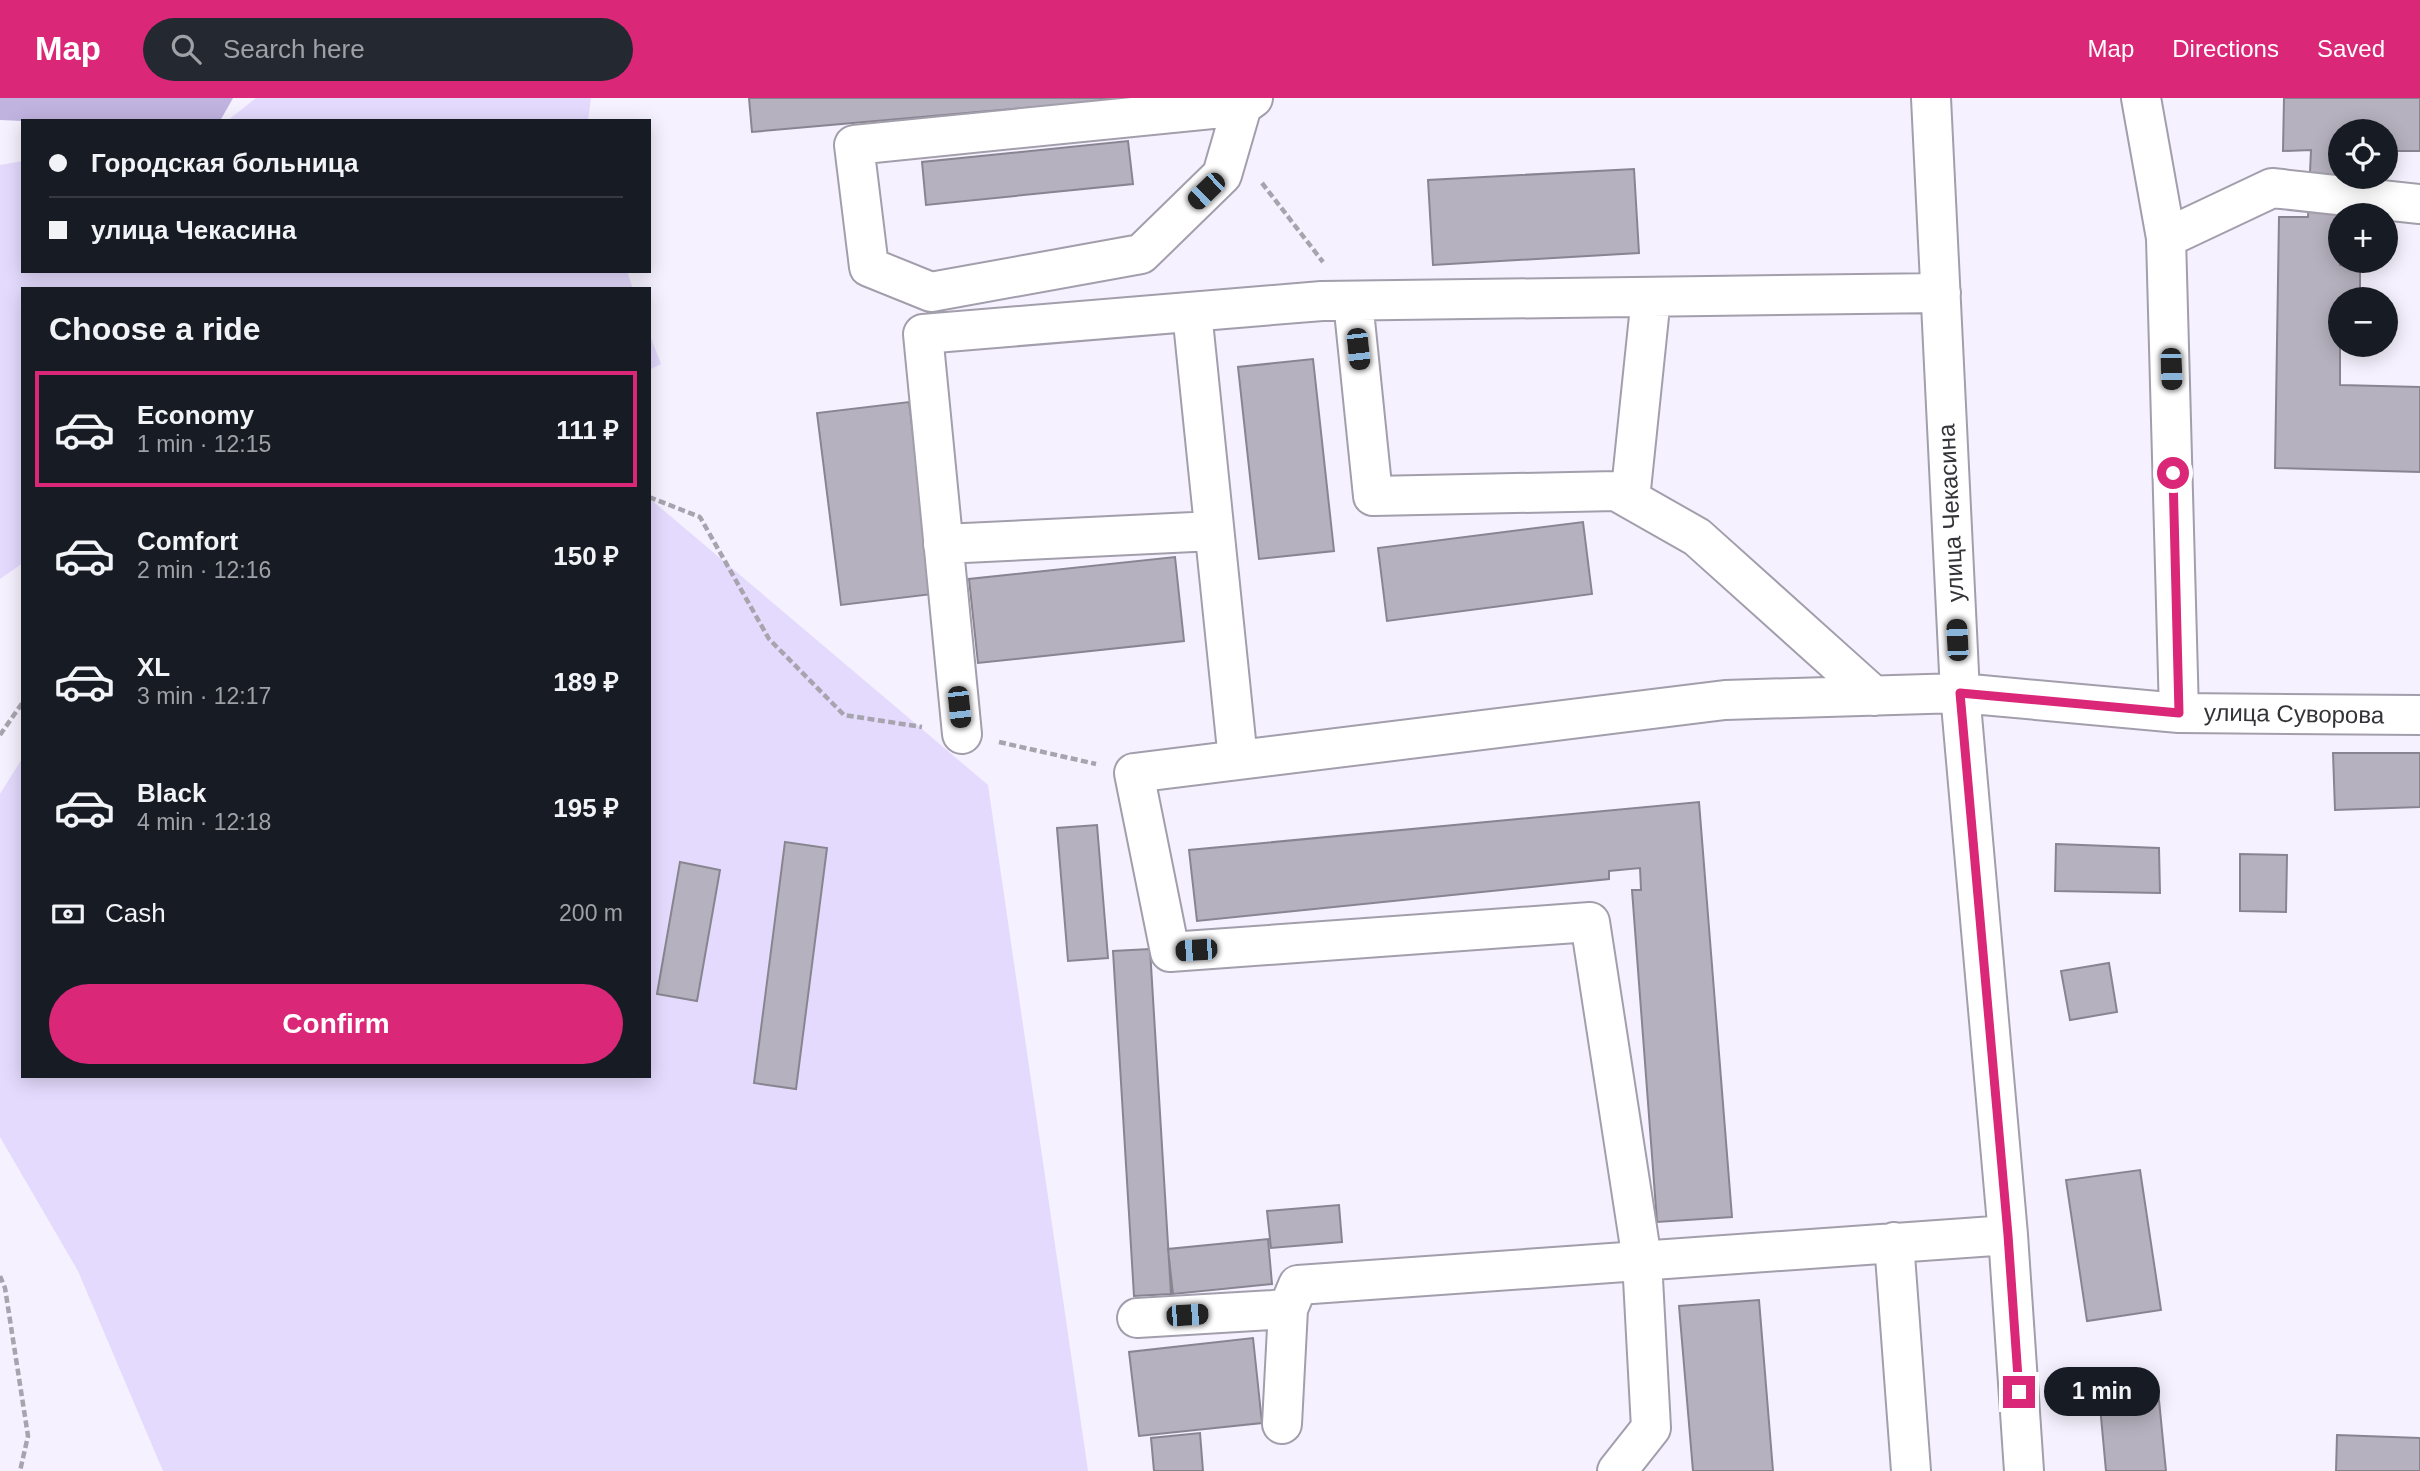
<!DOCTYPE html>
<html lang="en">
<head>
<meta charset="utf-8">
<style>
  :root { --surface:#171b24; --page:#242831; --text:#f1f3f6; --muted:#9ea1a6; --line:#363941; --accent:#db2777 }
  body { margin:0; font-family:Helvetica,sans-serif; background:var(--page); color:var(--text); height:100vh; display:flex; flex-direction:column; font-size:26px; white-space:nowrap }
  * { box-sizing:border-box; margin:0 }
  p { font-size:23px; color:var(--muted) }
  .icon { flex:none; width:38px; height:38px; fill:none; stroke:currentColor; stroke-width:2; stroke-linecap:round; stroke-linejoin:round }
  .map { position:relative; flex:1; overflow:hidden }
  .sheet { position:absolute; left:21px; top:189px; width:630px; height:791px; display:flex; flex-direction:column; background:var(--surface); border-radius:0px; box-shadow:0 4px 18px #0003 }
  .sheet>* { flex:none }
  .guide { position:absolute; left:21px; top:21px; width:630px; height:154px; border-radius:0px; box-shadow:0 4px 18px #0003; display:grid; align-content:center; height:154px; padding:0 28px; background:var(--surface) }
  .fabs { position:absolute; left:2328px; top:21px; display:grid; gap:14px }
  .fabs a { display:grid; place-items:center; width:70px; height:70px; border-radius:50%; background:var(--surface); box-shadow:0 4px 18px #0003; font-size:35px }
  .end { position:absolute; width:32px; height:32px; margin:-16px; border:9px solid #db2777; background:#fff; box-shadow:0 0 0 4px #fff }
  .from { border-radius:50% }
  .bubble { position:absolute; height:49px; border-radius:24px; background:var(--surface); box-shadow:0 4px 18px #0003; font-size:23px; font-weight:600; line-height:49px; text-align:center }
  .car { position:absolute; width:21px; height:42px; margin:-21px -10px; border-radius:9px; box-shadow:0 0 5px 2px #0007; background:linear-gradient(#222 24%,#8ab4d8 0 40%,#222 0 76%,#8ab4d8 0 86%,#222 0) }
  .guide b { display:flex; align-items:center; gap:24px; height:66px; font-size:26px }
  .guide b+b { border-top:2px solid var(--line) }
  .guide i { width:18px; height:18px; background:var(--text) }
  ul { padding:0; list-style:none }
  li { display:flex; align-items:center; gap:21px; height:116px; margin:0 14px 10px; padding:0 14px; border:4px solid transparent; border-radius:0px }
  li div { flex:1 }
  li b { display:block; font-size:26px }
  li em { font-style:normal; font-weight:600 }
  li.selected { border-color:var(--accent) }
  li>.icon { width:63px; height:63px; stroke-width:1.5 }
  h2 { padding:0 28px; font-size:32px; line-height:84px }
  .pay { display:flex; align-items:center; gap:18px; height:77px; padding:0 28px; font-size:26px }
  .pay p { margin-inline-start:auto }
  .button { display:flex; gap:14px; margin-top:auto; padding:14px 28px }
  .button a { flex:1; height:80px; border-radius:42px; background:var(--accent); color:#fff; font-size:28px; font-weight:600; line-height:80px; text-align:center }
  header { display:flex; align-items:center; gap:42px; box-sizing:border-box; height:98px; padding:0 35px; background:var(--accent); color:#fff }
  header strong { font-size:33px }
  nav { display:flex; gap:38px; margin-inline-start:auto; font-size:24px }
  .search { width:490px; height:63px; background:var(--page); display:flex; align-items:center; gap:18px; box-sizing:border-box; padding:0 24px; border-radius:38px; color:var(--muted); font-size:26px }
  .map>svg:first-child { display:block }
  .green { fill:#e4dafd }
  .water { fill:#c0b3e0 }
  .building { fill:#b5b1be; stroke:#888591; stroke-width:2 }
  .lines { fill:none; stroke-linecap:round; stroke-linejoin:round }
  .minor-casing { stroke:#a29eab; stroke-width:42 }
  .path { stroke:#a7a4ae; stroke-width:4.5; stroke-dasharray:7 3.5; stroke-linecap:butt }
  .minor { stroke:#fff; stroke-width:38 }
  .route { stroke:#db2777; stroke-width:9 }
  .labels { text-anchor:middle; stroke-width:5; stroke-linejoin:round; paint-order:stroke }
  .street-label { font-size:24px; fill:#343338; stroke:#fff }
</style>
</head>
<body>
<header>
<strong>Map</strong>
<div class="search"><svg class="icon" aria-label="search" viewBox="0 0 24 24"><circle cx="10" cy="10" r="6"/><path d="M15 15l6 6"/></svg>Search here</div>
<nav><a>Map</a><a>Directions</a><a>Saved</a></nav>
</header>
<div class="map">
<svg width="2420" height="1373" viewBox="0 0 2420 1373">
  <rect width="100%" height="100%" fill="#f5f1fe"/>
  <!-- green -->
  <path class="green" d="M256 0H591L588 23H227Z
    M23 63V173H627L633 191H23V465L0 481V67Z
    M649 235 661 266 649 272Z
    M649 400 988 687 1088 1373H163L78 1173 0 1039V696L23 659V978H649Z"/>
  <!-- water -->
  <path class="water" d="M0 0H233L220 23H23L0 22Z"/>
  <!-- building -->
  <path class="building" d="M749 0H1138L752 34Z
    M2284 0H2420V53H2385V33H2340V79H2344L2342 117H2340V167L2360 168V201H2340V287L2420 289V374L2275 370 2279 119H2308L2311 52 2283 53Z
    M1128 43 1133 86 926 107 922 64Z
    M1634 71 1639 155 1433 167 1428 82Z
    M1313 261 1334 453 1259 461 1238 269Z
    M909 304 933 496 841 507 817 315Z
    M1583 424 1592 496 1387 523 1378 450Z
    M1175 459 1184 543 978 565 969 481Z
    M2333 655H2420V709L2335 712Z
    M1699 704 1732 1119 1657 1124 1632 792H1641L1640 770 1609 773V781L1197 823 1189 752Z
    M1097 727 1108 860 1068 863 1057 730Z
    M785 744 827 750 796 991 754 985Z
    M2056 746 2159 750 2160 795 2055 793Z
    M2240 756 2287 757 2286 814 2240 813Z
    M680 764 720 772 697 903 657 896Z
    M1150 851 1171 1196 1134 1198 1113 853Z
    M2109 865 2117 914 2070 922 2061 873Z
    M2140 1072 2161 1212 2087 1223 2066 1082Z
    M1339 1107 1342 1144 1271 1150 1267 1113Z
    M1268 1141 1272 1186 1173 1196 1168 1151Z
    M1759 1202 1773 1373H1693L1679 1208Z
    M1253 1240 1262 1325 1139 1338 1129 1254Z
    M2158 1292 2166 1373H2106L2099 1297Z
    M1200 1335 1203 1373H1154L1151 1340Z
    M2337 1337 2420 1340V1373H2336Z"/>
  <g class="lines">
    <defs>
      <path id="minor" d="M1243 0 1242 8 1222 77 1141 156 931 194 869 169 854 47 1242 8 1253 0
        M1931 0 1960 595 2008 1137 2024 1373
        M2141 0 2166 140 2179 615
        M2166 140 2272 90 2420 106
        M1353 203 1373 398 1616 393 1697 439 1874 598
        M1192 214 1238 662
        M1630 401 1651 199
        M943 446 1214 433
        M962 636 923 236 1322 203 1941 195
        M1894 1144 1911 1373
        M1137 1220 1288 1211 1298 1187 2008 1137
        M1282 1326 1288 1211
        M1617 1373 1651 1330 1642 1162 1590 824 1170 854 1134 675 1725 602 1960 595 2179 615 2420 617"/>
    </defs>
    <!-- minor casing -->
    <use href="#minor" class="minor-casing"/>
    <!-- path -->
    <path class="path" d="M1262 85 1323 164
      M649 399 700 419 769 541 844 617 922 629
      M0 637 23 604
      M999 644 1096 666
      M0 1178 5 1190 28 1338 20 1373"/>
    <!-- minor -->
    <use href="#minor" class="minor"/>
  </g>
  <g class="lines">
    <!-- route -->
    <path class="route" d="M2019 1294 2008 1137 1960 595 2179 615 2173 375"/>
  </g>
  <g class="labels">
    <!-- street labels -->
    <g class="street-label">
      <text transform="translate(1951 415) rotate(-93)" y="8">улица Чекасина</text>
      <text transform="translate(2294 616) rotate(1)" y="8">улица Суворова</text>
    </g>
  </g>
</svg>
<div class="fabs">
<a><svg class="icon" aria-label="locate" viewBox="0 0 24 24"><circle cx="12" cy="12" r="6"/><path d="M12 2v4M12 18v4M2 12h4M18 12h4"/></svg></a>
<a>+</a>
<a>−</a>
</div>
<i class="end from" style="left:2173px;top:375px"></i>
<i class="end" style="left:2019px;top:1294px"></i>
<div class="bubble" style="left:2044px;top:1269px;width:116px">1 min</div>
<i class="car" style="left:1206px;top:93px;rotate:226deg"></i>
<i class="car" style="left:1358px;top:251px;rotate:174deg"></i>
<i class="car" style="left:2171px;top:271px;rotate:178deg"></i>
<i class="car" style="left:1957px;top:542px;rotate:357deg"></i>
<i class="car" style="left:959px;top:609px;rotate:174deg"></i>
<i class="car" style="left:1196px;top:852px;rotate:266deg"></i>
<i class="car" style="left:1187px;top:1217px;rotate:86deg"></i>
<div class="guide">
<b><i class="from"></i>Городская больница</b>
<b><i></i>улица Чекасина</b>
</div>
<section class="sheet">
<h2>Choose a ride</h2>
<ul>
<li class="selected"><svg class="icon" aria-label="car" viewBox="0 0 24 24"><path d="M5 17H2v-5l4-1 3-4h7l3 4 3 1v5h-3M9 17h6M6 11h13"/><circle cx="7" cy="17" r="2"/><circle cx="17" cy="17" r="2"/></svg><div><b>Economy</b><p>1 min · 12:15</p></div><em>111 ₽</em></li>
<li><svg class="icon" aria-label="car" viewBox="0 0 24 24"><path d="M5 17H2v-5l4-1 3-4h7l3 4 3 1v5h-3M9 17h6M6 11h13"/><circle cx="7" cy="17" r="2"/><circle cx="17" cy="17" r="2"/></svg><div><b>Comfort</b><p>2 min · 12:16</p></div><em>150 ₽</em></li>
<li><svg class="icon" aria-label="car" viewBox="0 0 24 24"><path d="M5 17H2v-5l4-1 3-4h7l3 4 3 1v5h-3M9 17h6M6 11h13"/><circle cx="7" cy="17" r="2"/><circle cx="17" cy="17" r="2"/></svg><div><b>XL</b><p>3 min · 12:17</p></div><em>189 ₽</em></li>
<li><svg class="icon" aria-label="car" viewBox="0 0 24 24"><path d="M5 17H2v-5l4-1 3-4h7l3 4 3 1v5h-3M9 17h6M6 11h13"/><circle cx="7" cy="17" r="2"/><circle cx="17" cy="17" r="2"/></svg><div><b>Black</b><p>4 min · 12:18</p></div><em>195 ₽</em></li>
</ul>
<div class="pay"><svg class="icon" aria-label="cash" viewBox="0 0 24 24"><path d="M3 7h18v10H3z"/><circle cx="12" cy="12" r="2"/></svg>Cash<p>200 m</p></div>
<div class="button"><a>Confirm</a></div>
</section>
</div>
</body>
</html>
